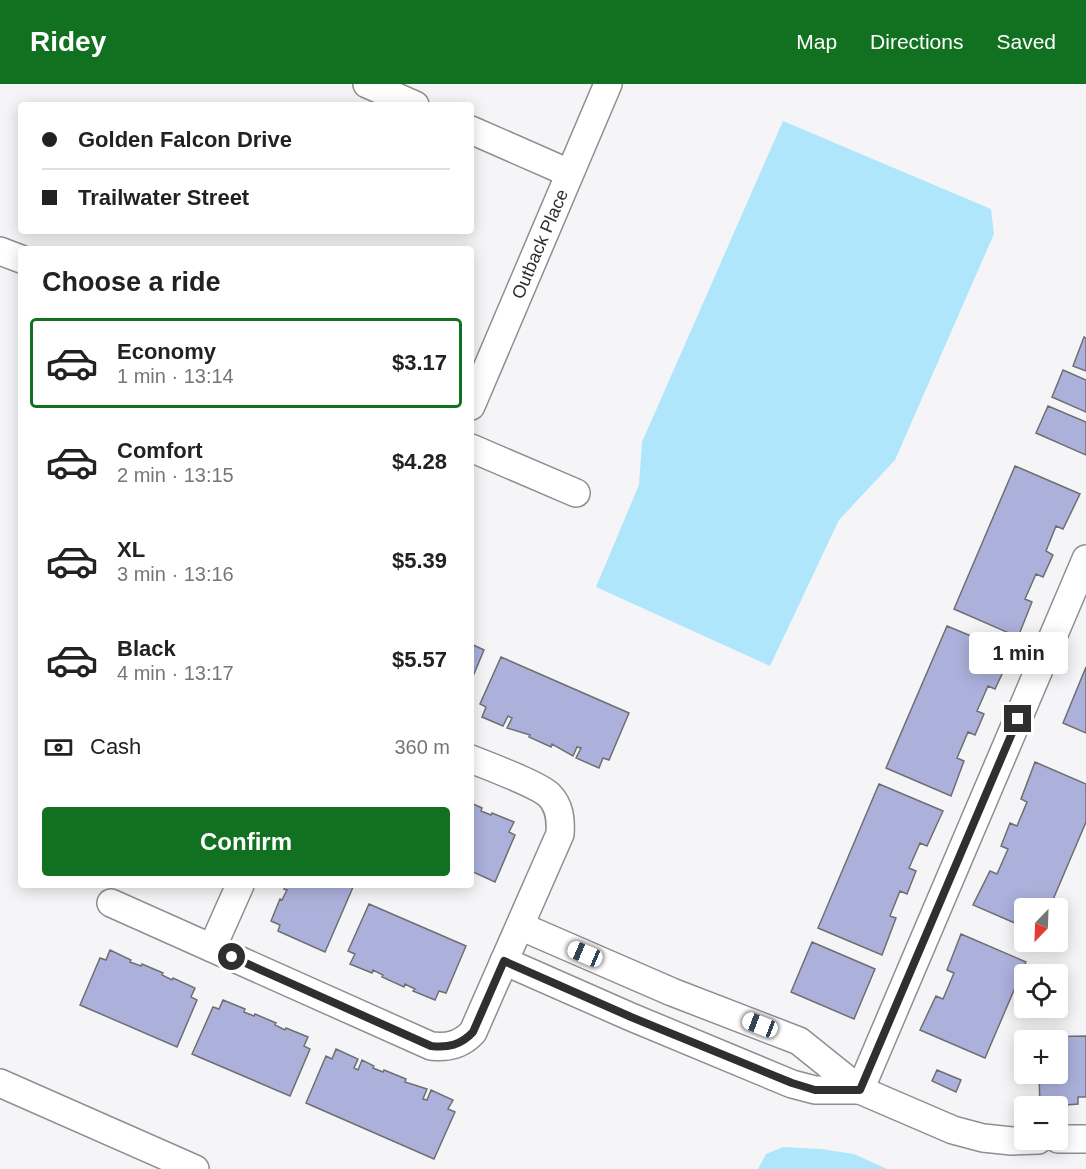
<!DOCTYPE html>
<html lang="en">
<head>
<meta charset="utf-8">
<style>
  :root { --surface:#fff; --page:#f6f6f6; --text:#222; --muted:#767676; --line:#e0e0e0; --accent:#117120 }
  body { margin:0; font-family:Helvetica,sans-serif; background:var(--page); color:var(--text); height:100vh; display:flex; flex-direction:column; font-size:22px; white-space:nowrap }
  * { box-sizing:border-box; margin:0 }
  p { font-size:20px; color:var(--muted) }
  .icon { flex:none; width:33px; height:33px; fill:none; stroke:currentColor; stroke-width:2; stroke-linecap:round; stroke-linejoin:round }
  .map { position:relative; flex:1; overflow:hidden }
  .side { position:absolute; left:18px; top:162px; width:456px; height:642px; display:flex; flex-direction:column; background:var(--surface); border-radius:6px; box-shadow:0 3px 15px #0003 }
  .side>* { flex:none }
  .hud { position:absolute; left:18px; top:18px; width:456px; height:132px; border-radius:6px; box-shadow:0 3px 15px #0003; display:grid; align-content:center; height:132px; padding:0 24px; background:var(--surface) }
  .needle { width:39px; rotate:203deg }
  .tools { position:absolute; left:1014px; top:814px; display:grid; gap:12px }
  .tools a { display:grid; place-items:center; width:54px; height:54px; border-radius:6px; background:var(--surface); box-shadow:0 3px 15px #0003; font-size:30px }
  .end { position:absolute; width:27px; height:27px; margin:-14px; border:8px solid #2f2f30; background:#fff; box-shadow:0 0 0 3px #fff }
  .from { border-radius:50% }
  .bubble { position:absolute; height:42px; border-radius:6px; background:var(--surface); box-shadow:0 3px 15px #0003; font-size:20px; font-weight:600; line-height:42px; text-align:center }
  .car { position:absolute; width:18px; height:36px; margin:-18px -9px; border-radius:8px; box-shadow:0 0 4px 2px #0007; background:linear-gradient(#fff 24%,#345 0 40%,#fff 0 76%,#345 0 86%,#fff 0) }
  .hud b { display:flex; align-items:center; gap:21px; height:57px; font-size:22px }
  .hud b+b { border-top:2px solid var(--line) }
  .hud i { width:15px; height:15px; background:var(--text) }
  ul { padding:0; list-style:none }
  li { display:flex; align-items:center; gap:18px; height:90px; margin:0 12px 9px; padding:0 12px; border:3px solid transparent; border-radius:6px }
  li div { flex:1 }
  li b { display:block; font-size:22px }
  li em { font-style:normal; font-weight:600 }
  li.active { border-color:var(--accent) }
  li>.icon { width:54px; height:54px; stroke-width:1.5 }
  h2 { padding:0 24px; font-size:27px; line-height:72px }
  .pay { display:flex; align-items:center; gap:15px; height:66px; padding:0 24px; font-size:22px }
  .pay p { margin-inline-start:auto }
  .action { display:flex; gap:12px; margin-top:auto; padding:12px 24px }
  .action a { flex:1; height:69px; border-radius:6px; background:var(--accent); color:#fff; font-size:24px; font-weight:600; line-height:69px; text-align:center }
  header { display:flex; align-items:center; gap:36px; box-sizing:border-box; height:84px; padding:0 30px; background:var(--accent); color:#fff }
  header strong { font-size:28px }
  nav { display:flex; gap:33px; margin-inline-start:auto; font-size:21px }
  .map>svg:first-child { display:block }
  .water { fill:#b0e6fb }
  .building { fill:#acb1dc; stroke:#6f6f71; stroke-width:1.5 }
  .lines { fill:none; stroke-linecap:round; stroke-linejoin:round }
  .minor-casing { stroke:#8f8f91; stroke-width:30 }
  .minor { stroke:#fff; stroke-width:27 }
  .route { stroke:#2f2f30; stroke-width:8 }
  .labels { text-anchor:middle; stroke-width:4.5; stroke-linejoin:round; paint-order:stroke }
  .street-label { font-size:18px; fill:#2f2f30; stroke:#fff }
</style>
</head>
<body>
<header>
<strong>Ridey</strong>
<nav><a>Map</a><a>Directions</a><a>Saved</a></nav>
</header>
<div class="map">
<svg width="1086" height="1085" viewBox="0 0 1086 1085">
  <rect width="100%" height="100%" fill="#f5f5f8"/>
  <!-- water -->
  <path class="water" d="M783 37 991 125 994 150 895 376 839 436 770 582 596 503 639 401 642 358Z
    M783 1063 821 1065 854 1070 887 1085H758L766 1070Z"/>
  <!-- building -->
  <path class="building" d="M1084 253 1086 254V287L1073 282Z
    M1063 286 1086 296V328L1052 313Z
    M1048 322 1086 338V371L1036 349Z
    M1015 382 1080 410 1063 445 1056 442 1046 467 1053 471 1043 493 1036 490 1025 515 1032 518 1018 553 954 525Z
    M947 542 1012 569 995 605 988 602 977 627 984 630 975 651 968 648 957 674 964 677 951 712 886 684Z
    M471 560 484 566 471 597Z
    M501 573 629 629 609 676 603 674 599 684 576 674 581 664 577 663 573 672 552 660 551 663 529 653 530 651 507 644 512 634 508 632 503 642 482 633 486 623 480 620Z
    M1086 583V649L1063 639Z
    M1035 678 1086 700V738L1049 825H1024V843L973 821 990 787 997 790 1008 765 1001 762 1010 739 1017 742 1027 718 1021 715Z
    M879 700 943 727 927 762 920 759 909 784 916 787 907 810 900 807 890 832 896 834 882 871 818 844Z
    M471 719 482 724 481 727 491 731 492 729 514 738 509 748 515 751 495 798 471 787Z
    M286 801H349L353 803 325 868 278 847 280 841 271 837 280 815 282 816 287 806 284 805Z
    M369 820 466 862 446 909 439 907 435 916 413 907 415 905 405 900 404 903 382 893 383 891 373 886 372 889 350 880 355 870 348 867Z
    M961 850 1026 878 985 974 920 946 936 912 943 915 954 889 947 886Z
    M812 858 875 885 854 935 791 908Z
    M110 866 131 876 130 878 141 882 142 880 163 889 162 891 172 896 173 894 195 904 191 913 197 916 177 963 80 921 100 874 106 876Z
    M223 916 245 925 244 928 254 932 255 930 276 939 275 941 285 946 286 944 308 953 304 962 310 965 290 1012 192 970 213 923 219 925Z
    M1086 952V1013H1078V1020L1040 1023 1039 990H1058V957H1038V953Z
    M336 965 358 975 354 984 358 986 362 976 374 982 373 984 383 988 384 986 406 995 405 998 427 1005 423 1015 427 1016 431 1006 453 1016 448 1025 455 1028 434 1075 306 1019 326 972 332 975Z
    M937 986 961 996 956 1008 932 997Z"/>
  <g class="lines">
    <defs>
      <g id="minor">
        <path d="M367 0 415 21"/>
        <path d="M471 46 569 89"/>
        <path d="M0 167 21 175"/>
        <path id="s1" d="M471 322 608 0"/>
        <path d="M471 364 576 409"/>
        <path d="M111 819 431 962C448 964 461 961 473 948L560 750C561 736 560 722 549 711 537 700 488 682 471 675"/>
        <path d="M520 842 672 908 799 957 860 1006 953 1046 983 1054 1012 1057 1038 1056"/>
        <path d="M212 864 240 801"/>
        <path d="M504 877 631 933 792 1000 815 1006H860"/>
        <path d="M0 999 195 1085"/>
        <path d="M860 1006 1086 475"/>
        <path d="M1058 1055H1086"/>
      </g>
    </defs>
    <!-- minor casing -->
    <use href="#minor" class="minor-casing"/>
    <!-- minor -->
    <use href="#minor" class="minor"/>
  </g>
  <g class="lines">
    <!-- route -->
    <path class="route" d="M232 873 431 962C448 964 461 961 473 948L504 877 631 933 792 999 815 1006H860L1018 635"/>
  </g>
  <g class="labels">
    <!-- street labels -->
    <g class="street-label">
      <text dy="6" stroke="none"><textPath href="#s1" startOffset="176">Outback Place</textPath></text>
    </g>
  </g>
</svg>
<div class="tools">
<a><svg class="needle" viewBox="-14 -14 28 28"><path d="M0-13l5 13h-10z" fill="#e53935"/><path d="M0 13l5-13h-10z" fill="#767676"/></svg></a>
<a><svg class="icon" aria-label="locate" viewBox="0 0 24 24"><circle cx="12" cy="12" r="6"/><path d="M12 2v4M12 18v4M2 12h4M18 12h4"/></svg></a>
<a>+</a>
<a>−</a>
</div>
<i class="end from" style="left:232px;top:873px"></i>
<i class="end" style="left:1018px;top:635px"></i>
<div class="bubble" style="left:969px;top:548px;width:99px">1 min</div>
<i class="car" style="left:585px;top:870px;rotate:293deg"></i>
<i class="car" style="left:760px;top:941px;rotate:291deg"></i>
<div class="hud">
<b><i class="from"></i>Golden Falcon Drive</b>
<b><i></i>Trailwater Street</b>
</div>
<section class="side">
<h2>Choose a ride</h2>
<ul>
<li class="active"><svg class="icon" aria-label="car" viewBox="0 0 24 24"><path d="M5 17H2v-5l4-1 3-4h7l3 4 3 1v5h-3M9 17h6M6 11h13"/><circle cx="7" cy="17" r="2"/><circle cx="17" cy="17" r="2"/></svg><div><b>Economy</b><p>1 min · 13:14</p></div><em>$3.17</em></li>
<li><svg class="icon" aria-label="car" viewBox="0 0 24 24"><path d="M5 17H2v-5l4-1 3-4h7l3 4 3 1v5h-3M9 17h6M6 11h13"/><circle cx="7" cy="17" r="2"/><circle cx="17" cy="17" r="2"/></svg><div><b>Comfort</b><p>2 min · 13:15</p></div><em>$4.28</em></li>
<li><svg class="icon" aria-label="car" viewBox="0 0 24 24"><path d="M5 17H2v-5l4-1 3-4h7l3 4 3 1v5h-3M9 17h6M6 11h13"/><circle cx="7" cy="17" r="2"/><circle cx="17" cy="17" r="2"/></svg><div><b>XL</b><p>3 min · 13:16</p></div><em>$5.39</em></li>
<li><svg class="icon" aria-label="car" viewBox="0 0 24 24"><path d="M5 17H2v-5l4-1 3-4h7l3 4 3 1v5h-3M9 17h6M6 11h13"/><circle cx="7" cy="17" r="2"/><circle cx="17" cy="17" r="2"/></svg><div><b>Black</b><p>4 min · 13:17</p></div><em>$5.57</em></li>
</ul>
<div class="pay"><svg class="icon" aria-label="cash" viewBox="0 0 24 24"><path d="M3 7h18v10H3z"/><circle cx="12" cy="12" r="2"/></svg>Cash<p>360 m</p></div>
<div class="action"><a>Confirm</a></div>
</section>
</div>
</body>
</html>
